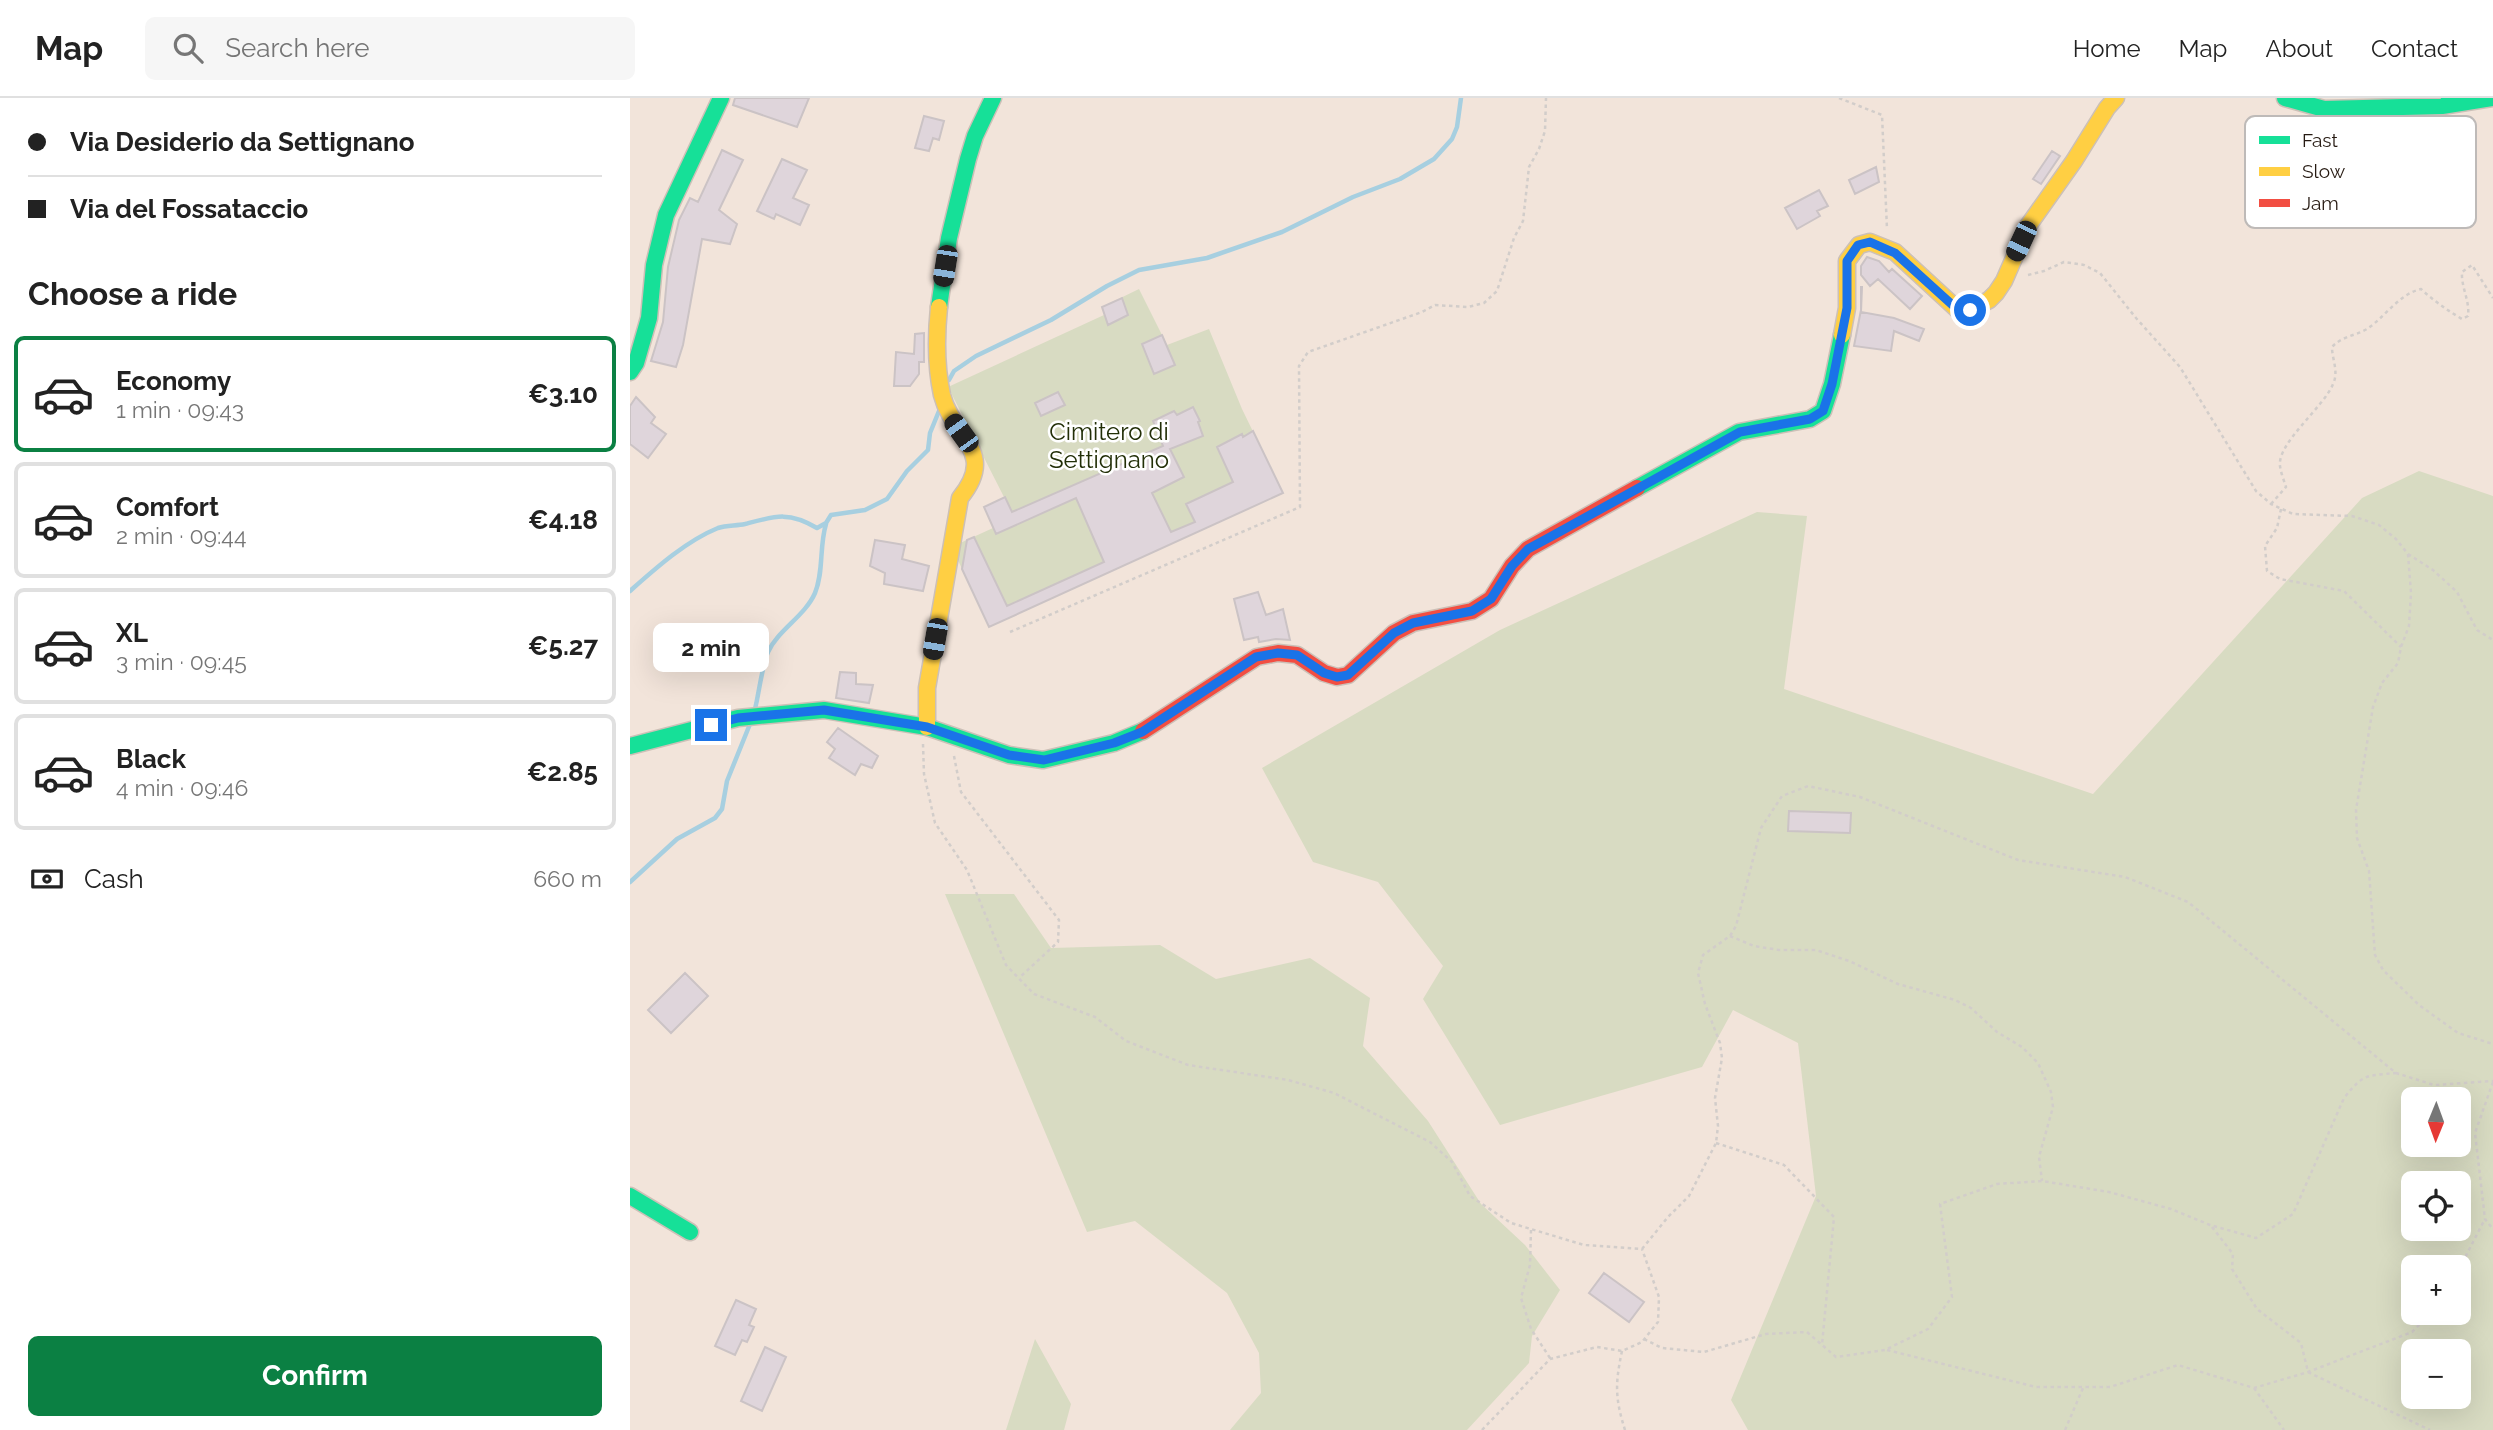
<!DOCTYPE html>
<html lang="en">
<head>
<meta charset="utf-8">
<style>
  :root { --surface:#fff; --page:#f6f6f6; --text:#222; --muted:#767676; --line:#e0e0e0; --accent:#0b8043 }
  body { margin:0; font-family:Raleway,sans-serif; background:var(--page); color:var(--text); height:100vh; display:flex; flex-direction:column; font-size:26px; white-space:nowrap }
  * { box-sizing:border-box; margin:0 }
  p { font-size:23px; color:var(--muted) }
  .icon { flex:none; width:38px; height:38px; fill:none; stroke:currentColor; stroke-width:2; stroke-linecap:round; stroke-linejoin:round }
  .map { position:relative; flex:1; overflow:hidden }
  .details { display:flex; flex-direction:column; background:var(--surface); width:630px }
  .details>* { flex:none }
  .guide { display:grid; align-content:center; height:154px; padding:0 28px; background:var(--surface) }
  .needle { width:46px; rotate:181deg }
  .fabs { position:absolute; left:1771px; top:989px; display:grid; gap:14px }
  .fabs a { display:grid; place-items:center; width:70px; height:70px; border-radius:10px; background:var(--surface); box-shadow:0 7px 28px #0002; font-size:35px }
  .end { position:absolute; width:32px; height:32px; margin:-16px; border:9px solid #1a73e8; background:#fff; box-shadow:0 0 0 4px #fff }
  .from { border-radius:50% }
  .bubble { position:absolute; height:49px; border-radius:10px; background:var(--surface); box-shadow:0 7px 28px #0002; font-size:23px; font-weight:700; line-height:49px; text-align:center }
  .car { position:absolute; width:21px; height:42px; margin:-21px -10px; border-radius:9px; box-shadow:0 0 5px 2px #0007; background:linear-gradient(#222 24%,#8ab4d8 0 40%,#222 0 76%,#8ab4d8 0 86%,#222 0) }
  .guide b { display:flex; align-items:center; gap:24px; height:66px; font-size:26px }
  .guide b+b { border-top:2px solid var(--line) }
  .guide i { width:18px; height:18px; background:var(--text) }
  ul { padding:0; list-style:none }
  li { display:flex; align-items:center; gap:21px; height:116px; margin:0 14px 10px; padding:0 14px; border:4px solid var(--line); border-radius:10px }
  li div { flex:1 }
  li b { display:block; font-size:26px }
  li em { font-style:normal; font-weight:700 }
  li.selected { border-color:var(--accent) }
  li>.icon { width:63px; height:63px; stroke-width:1.5 }
  h2 { padding:0 28px; font-size:32px; line-height:84px }
  .pay { display:flex; align-items:center; gap:18px; height:77px; padding:0 28px; font-size:26px }
  .pay p { margin-inline-start:auto }
  .primary-button { display:flex; gap:14px; margin-top:auto; padding:14px 28px }
  .primary-button a { flex:1; height:80px; border-radius:10px; background:var(--accent); color:#fff; font-size:28px; font-weight:700; line-height:80px; text-align:center }
  header { display:flex; align-items:center; gap:42px; box-sizing:border-box; height:98px; padding:0 35px; background:var(--surface); border-bottom:2px solid var(--line) }
  header strong { font-size:33px }
  nav { display:flex; gap:38px; margin-inline-start:auto; font-size:24px }
  .search { width:490px; height:63px; background:var(--page); display:flex; align-items:center; gap:18px; box-sizing:border-box; padding:0 24px; border-radius:10px; color:var(--muted); font-size:26px }
  main { display:flex; flex:1; min-height:0 }
  .map>svg:first-child { display:block }
  .green { fill:#d8dbc2; fill-rule:evenodd }
  .lines { fill:none; stroke-linecap:round; stroke-linejoin:round }
  .stream { stroke:#a7cfe0; stroke-width:4.5 }
  .building { fill:#dfd5db; stroke:#cbc3c5; stroke-width:2 }
  .fast-casing { stroke:#ccc0b7; stroke-width:19 }
  .slow-casing { stroke:#ccc0b7; stroke-width:19 }
  .jam-casing { stroke:#ccc0b7; stroke-width:19 }
  .path { stroke:#d2cdca; stroke-width:2.5; stroke-dasharray:3.5 3.5; stroke-linecap:butt }
  .fast { stroke:#16e098; stroke-width:16 }
  .slow { stroke:#ffcf43; stroke-width:16 }
  .jam { stroke:#f24e42; stroke-width:16 }
  .route { stroke:#1a73e8; stroke-width:9 }
  .labels { text-anchor:middle; stroke-width:5; stroke-linejoin:round; paint-order:stroke }
  .park-label { font-size:24px; fill:#222f07; stroke:#fff }
  .key { fill:#fff; stroke:#bebab8; stroke-width:2 }
  .key-label { font-size:19px; fill:#261a12 }
</style>
</head>
<body>
<header>
<strong>Map</strong>
<div class="search"><svg class="icon" aria-label="search" viewBox="0 0 24 24"><circle cx="10" cy="10" r="6"/><path d="M15 15l6 6"/></svg>Search here</div>
<nav><a>Home</a><a>Map</a><a>About</a><a>Contact</a></nav>
</header>
<main>
<section class="details">
<div class="guide">
<b><i class="from"></i>Via Desiderio da Settignano</b>
<b><i></i>Via del Fossataccio</b>
</div>
<h2>Choose a ride</h2>
<ul>
<li class="selected"><svg class="icon" aria-label="car" viewBox="0 0 24 24"><path d="M5 17H2v-5l4-1 3-4h7l3 4 3 1v5h-3M9 17h6M6 11h13"/><circle cx="7" cy="17" r="2"/><circle cx="17" cy="17" r="2"/></svg><div><b>Economy</b><p>1 min · 09:43</p></div><em>€3.10</em></li>
<li><svg class="icon" aria-label="car" viewBox="0 0 24 24"><path d="M5 17H2v-5l4-1 3-4h7l3 4 3 1v5h-3M9 17h6M6 11h13"/><circle cx="7" cy="17" r="2"/><circle cx="17" cy="17" r="2"/></svg><div><b>Comfort</b><p>2 min · 09:44</p></div><em>€4.18</em></li>
<li><svg class="icon" aria-label="car" viewBox="0 0 24 24"><path d="M5 17H2v-5l4-1 3-4h7l3 4 3 1v5h-3M9 17h6M6 11h13"/><circle cx="7" cy="17" r="2"/><circle cx="17" cy="17" r="2"/></svg><div><b>XL</b><p>3 min · 09:45</p></div><em>€5.27</em></li>
<li><svg class="icon" aria-label="car" viewBox="0 0 24 24"><path d="M5 17H2v-5l4-1 3-4h7l3 4 3 1v5h-3M9 17h6M6 11h13"/><circle cx="7" cy="17" r="2"/><circle cx="17" cy="17" r="2"/></svg><div><b>Black</b><p>4 min · 09:46</p></div><em>€2.85</em></li>
</ul>
<div class="pay"><svg class="icon" aria-label="cash" viewBox="0 0 24 24"><path d="M3 7h18v10H3z"/><circle cx="12" cy="12" r="2"/></svg>Cash<p>660 m</p></div>
<div class="primary-button"><a>Confirm</a></div>
</section>
<div class="map">
<svg width="1863" height="1332" viewBox="0 0 1863 1332">
  <rect width="100%" height="100%" fill="#f2e4da"/>
  <!-- green -->
  <path class="green" d="M509 191 537 247 579 231 612 311 653 395 359 529 327 460 328 446 363 430 354 409 374 399 318 289 474 217 472 209Z
    M1789 373 1863 398V1332H1118L1101 1302 1186 1098 1168 945 1103 912 1072 969 870 1027 793 901 813 868 748 784 683 764 632 670 870 532 1127 414 1177 418 1154 591 1463 696 1732 400ZM1783 1001H1829V1046H1783ZM1783 1085H1829V1130H1783ZM1783 1169H1829V1214H1783ZM1783 1253H1829V1298H1783Z
    M315 796H384L421 850 530 847 586 881 680 860 740 900 733 948 798 1023 851 1106 895 1147 930 1192 902 1238 899 1265 837 1332H600L631 1295 629 1255 597 1195 505 1123 457 1134Z
    M405 1241 441 1306 434 1332H376Z"/>
  <g class="lines">
    <!-- stream -->
    <path class="stream" d="M319 282 324 273 346 258 421 222 477 188 509 172 577 160 652 134 723 99 770 81 804 61 822 41 827 29 831 0
      M0 493C26 470 56 443 88 430 97 427 106 428 115 426 145 418 159 413 187 430L196 425 201 417 235 412 257 401 277 373 298 352 300 335 309 313
      M125 611C129 595 132 568 138 554 148 532 175 518 185 495 194 473 189 449 196 426
      M0 784 47 741 85 720 92 711 97 683 120 626"/>
  </g>
  <!-- building -->
  <path class="building" d="M105 0H179L167 29 103 7Z
    M294 18 314 23 309 42 303 40 299 53 285 50Z
    M92 52 113 62 89 112 107 126 100 146 72 141 53 247 46 269 21 263 33 224 38 169 49 122 60 100 68 104Z
    M1422 53 1430 58 1411 86 1403 81Z
    M152 61 177 72 163 100 179 107 170 127 146 116 144 121 127 113Z
    M1246 69 1249 84 1225 96 1219 82Z
    M1189 92 1198 108 1187 113 1190 118 1167 131 1155 110Z
    M1237 159 1249 163 1259 174 1262 171 1292 198 1280 211 1248 181 1240 188 1231 177V168Z
    M1231 189H1232L1231 214 1264 220 1294 231 1289 243 1264 233 1261 253 1224 248 1231 212Z
    M492 200 498 217 478 227 472 209Z
    M294 235V264H289V276L280 288H264L266 254 284 256 285 236Z
    M532 237 545 267 524 276 512 246Z
    M428 294 435 307 411 318 405 305Z
    M6 299 25 319 21 325 36 336 18 360 0 346V308Z
    M563 309 570 323 568 324 573 338 540 351 554 379 522 395 541 434 565 424 556 406 603 384 587 349 612 336 613 339 623 333 653 395 359 529 332 471 337 442 344 439 377 508 474 464 446 400 366 436 354 409 375 399 382 414 533 348 523 323 544 313 547 317Z
    M245 442 275 447 272 461 299 468 293 493 254 486 255 475 240 468Z
    M628 494 636 517 653 511 660 542 646 541 629 544 628 539 614 542 604 501Z
    M210 574 226 575V586L243 587 239 605 206 600Z
    M208 630 248 658 242 670 231 666 225 677 199 660 205 651 197 644Z
    M1159 713 1221 715 1220 735 1158 733Z
    M55 875 78 898 41 935 18 912Z
    M974 1175 1014 1204 999 1224 959 1195Z
    M106 1202 126 1211 119 1227 124 1229 117 1244 112 1242 105 1257 85 1248Z
    M135 1249 156 1259 132 1313 111 1303Z"/>
  <g class="lines">
    <defs>
      <path id="fast" d="M1655 0 1694 11 1812 8 1862 0
        M309 209 319 140 338 61 345 38 363 0
        M0 274 6 265 19 220 24 167 36 117 91 0
        M1007 390 1109 334 1180 321 1193 313 1202 286 1212 237
        M0 648 108 620 194 612 297 629 379 657 413 662 484 645 513 633
        M0 1098 60 1134"/>
      <path id="slow" d="M1212 237 1217 210V163L1229 147 1240 144 1265 154 1328 212H1340L1359 202 1366 195 1374 183 1398 128 1444 63 1477 10 1486 0
        M297 629V590L330 400C368 354 323 340 312 297 306 269 306 238 309 209"/>
      <path id="jam" d="M513 633 627 559 648 555 667 557 694 575 707 579 718 577 764 535 783 525 842 513 861 501 882 468 898 451 1007 390"/>
    </defs>
    <!-- fast casing -->
    <use href="#fast" class="fast-casing"/>
    <!-- slow casing -->
    <use href="#slow" class="slow-casing"/>
    <!-- jam casing -->
    <use href="#jam" class="jam-casing"/>
    <!-- path -->
    <path class="path" d="M1209 0 1252 17 1257 131
      M1398 177 1414 173 1434 164 1454 167 1470 175 1506 220 1550 269 1626 393 1641 406 1663 416 1722 418 1749 427 1766 441 1778 456 1781 495 1779 528 1771 549 1768 565 1752 585 1743 609 1726 712 1727 740 1739 773 1745 857 1753 872 1789 907 1828 935 1863 946
      M1641 406 1656 389C1654 383 1651 375 1650 368 1647 345 1694 309 1703 286 1709 274 1702 261 1702 249 1712 238 1725 238 1737 231 1755 219 1769 196 1791 191 1804 203 1817 212 1832 221L1838 218C1840 203 1831 189 1832 174L1842 167 1863 200
      M1651 411 1647 430 1635 448 1637 473 1650 481 1714 493 1771 549
      M1778 456 1803 472 1827 494 1847 532 1863 542
      M380 534 670 409 669 268 678 254 792 214 805 207 838 209 854 205 867 193 884 140 893 123 899 69 909 51 915 33 916 0
      M293 646 294 676 305 725 337 772 376 867 404 896 465 919 496 943 558 967 658 982 704 995 800 1044 822 1064 840 1098 881 1125 954 1147 1012 1151
      M324 658 331 694 429 822 428 844 389 880
      M1100 838 1124 848 1149 852H1186L1219 863 1268 886 1325 902 1341 910 1367 934 1392 949 1408 965 1421 994 1423 1009 1409 1059 1412 1083
      M1863 984 1845 1035 1855 1121 1863 1131
      M1086 1045 1154 1067 1204 1119 1192 1247
      M1582 1129 1603 1156 1602 1171 1627 1211 1671 1245 1678 1274
      M901 1132 900 1167 891 1200 901 1231 920 1260
      M1012 1151 1038 1119 1059 1098 1086 1045 1088 1028 1085 1000 1092 960 1090 945 1075 906 1068 875 1073 857 1100 838 1106 828 1131 730 1152 698 1178 688 1230 699 1388 762 1495 779 1558 804 1766 975 1804 987 1863 983
      M1829 1171 1855 1121
      M1014 1241 1032 1250 1074 1254 1136 1236 1177 1234 1206 1259 1255 1252 1298 1231 1322 1199 1310 1106 1367 1086 1412 1083 1479 1094 1541 1111 1580 1127 1626 1140 1663 1116 1714 1000C1734 975 1736 978 1766 975
      M1257 1252 1406 1289H1480L1548 1267 1624 1290 1678 1274 1782 1234 1802 1214
      M992 1253C985 1286 985 1300 995 1332
      M1678 1274 1800 1332
      M1624 1290 1654 1332
      M852 1332 920 1261 967 1249 992 1253 1012 1244 1028 1224 1029 1199 1012 1151
      M1435 1332 1453 1290"/>
    <!-- fast -->
    <use href="#fast" class="fast"/>
    <!-- slow -->
    <use href="#slow" class="slow"/>
    <!-- jam -->
    <use href="#jam" class="jam"/>
  </g>
  <g class="lines">
    <!-- route -->
    <path class="route" d="M81 627 108 620 194 612 297 629 379 657 414 662 484 645 512 634 626 559 648 555 667 557 694 575 707 579 718 577 764 535 783 525 842 513 861 501 882 468 898 451 922 438 1110 334 1180 321 1193 313 1202 286 1217 210V163L1228 147 1240 144 1265 155 1328 212H1340"/>
  </g>
  <g class="labels">
    <!-- park labels -->
    <g class="park-label">
      <text x="479" y="342">Cimitero di<tspan x="479" dy="28">Settignano</tspan></text>
    </g>
  </g>
  <!-- legend -->
  <rect x="1615" y="18" width="231" height="112" rx="10" class="key"/>
  <rect x="1629" y="38" width="31" height="8" fill="#16e098"/>
  <rect x="1629" y="69" width="31" height="9" fill="#ffcf43"/>
  <rect x="1629" y="101" width="31" height="8" fill="#f24e42"/>
  <g class="key-label">
    <text x="1672" y="49">Fast</text>
    <text x="1672" y="80">Slow</text>
    <text x="1672" y="112">Jam</text>
  </g>
</svg>
<div class="fabs">
<a><svg class="needle" viewBox="-14 -14 28 28"><path d="M0-13l5 13h-10z" fill="#e53935"/><path d="M0 13l5-13h-10z" fill="#767676"/></svg></a>
<a><svg class="icon" aria-label="locate" viewBox="0 0 24 24"><circle cx="12" cy="12" r="6"/><path d="M12 2v4M12 18v4M2 12h4M18 12h4"/></svg></a>
<a>+</a>
<a>−</a>
</div>
<i class="end from" style="left:1340px;top:212px"></i>
<i class="end" style="left:81px;top:627px"></i>
<div class="bubble" style="left:23px;top:525px;width:116px">2 min</div>
<i class="car" style="left:1391px;top:143px;rotate:205deg"></i>
<i class="car" style="left:315px;top:168px;rotate:189deg"></i>
<i class="car" style="left:331px;top:335px;rotate:324deg"></i>
<i class="car" style="left:305px;top:541px;rotate:190deg"></i>
</div>
</main>
</body>
</html>
